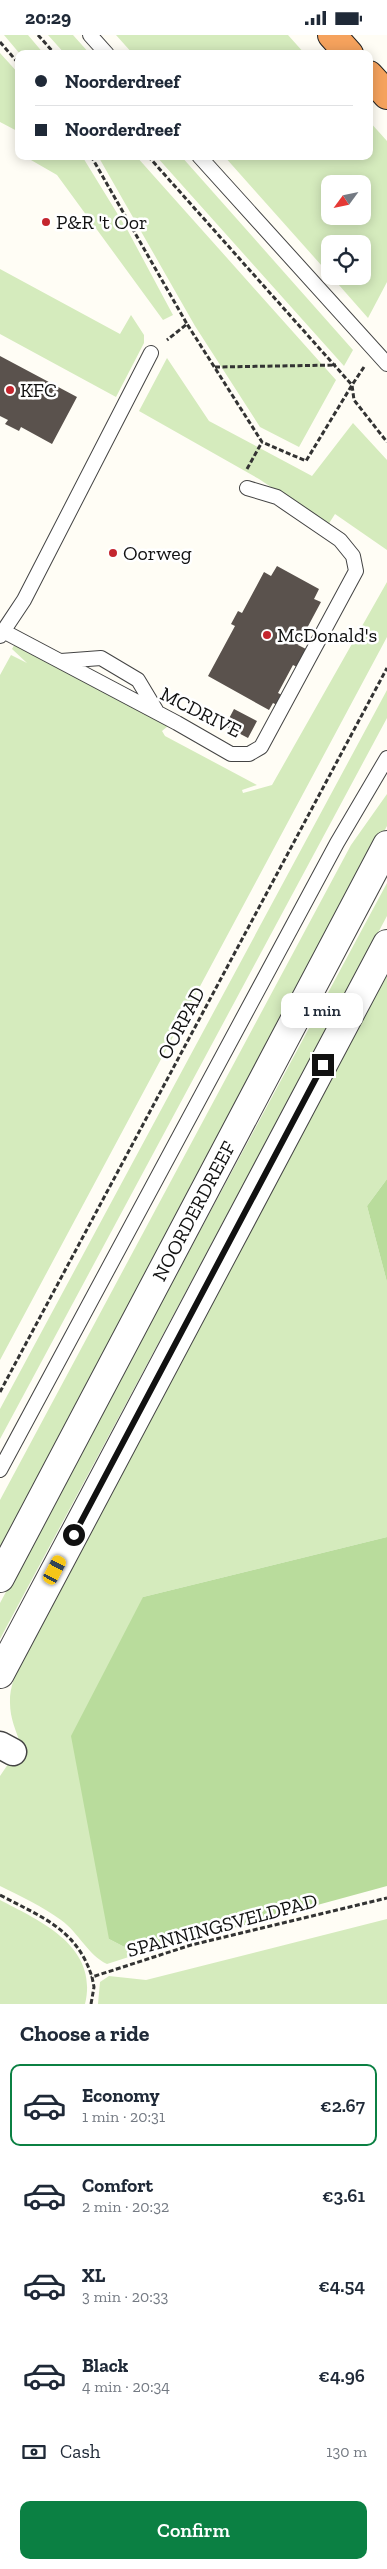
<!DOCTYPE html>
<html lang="en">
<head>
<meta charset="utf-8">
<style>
  :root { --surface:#fff; --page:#f2f2f3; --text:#1f2937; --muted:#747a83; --line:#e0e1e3; --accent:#0b8043 }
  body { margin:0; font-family:"Zilla Slab",serif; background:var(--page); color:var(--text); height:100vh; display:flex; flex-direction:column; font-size:19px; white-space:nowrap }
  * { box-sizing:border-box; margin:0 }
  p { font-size:16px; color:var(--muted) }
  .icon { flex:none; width:28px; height:28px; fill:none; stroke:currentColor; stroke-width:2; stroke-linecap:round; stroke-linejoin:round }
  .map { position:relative; height:1969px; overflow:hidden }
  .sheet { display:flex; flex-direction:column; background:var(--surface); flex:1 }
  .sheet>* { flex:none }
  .guide { position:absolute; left:15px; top:15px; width:358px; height:110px; border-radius:10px; box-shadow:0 2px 12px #0003; display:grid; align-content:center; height:110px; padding:0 20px; background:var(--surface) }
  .needle { width:32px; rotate:237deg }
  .tools { position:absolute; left:321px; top:140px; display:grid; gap:10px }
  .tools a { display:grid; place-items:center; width:50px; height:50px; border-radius:10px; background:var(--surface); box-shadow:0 2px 12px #0003; font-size:25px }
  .end { position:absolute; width:22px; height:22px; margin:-11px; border:6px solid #111; background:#fff; box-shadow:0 0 0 2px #fff }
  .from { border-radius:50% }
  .bubble { position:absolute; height:35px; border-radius:10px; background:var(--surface); box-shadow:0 2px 12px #0003; font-size:16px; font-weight:600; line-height:35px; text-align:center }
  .car { position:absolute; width:15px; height:30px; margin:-15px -8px; border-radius:6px; box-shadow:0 0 4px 1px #0007; background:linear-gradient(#f5c518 24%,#345 0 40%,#f5c518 0 76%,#345 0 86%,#f5c518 0) }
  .guide b { display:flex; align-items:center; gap:18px; height:48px; font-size:19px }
  .guide b+b { border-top:1px solid var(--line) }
  .guide i { width:12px; height:12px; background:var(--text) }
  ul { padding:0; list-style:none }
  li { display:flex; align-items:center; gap:15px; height:82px; margin:0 10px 8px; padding:0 10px; border:2px solid transparent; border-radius:10px }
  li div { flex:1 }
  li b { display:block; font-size:19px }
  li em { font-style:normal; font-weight:600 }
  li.selected { border-color:var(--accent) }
  li>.icon { width:45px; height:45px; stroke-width:1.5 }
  h2 { padding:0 20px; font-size:22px; line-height:60px }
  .pay { display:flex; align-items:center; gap:12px; height:55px; padding:0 20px; font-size:19px }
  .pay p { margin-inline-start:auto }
  .cta { display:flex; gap:10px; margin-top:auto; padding:10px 20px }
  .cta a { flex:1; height:58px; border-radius:10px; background:var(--accent); color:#fff; font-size:20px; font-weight:600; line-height:58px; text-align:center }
  .status { display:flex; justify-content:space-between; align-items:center; height:35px; padding:0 25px; background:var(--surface); direction:ltr }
  .status svg { height:14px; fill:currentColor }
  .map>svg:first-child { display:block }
  .green { fill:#d5ebbd; fill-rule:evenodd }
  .forest { fill:#b9dc9c }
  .building { fill:#5a524d }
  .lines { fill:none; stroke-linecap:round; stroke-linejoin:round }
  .service-casing { stroke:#444; stroke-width:16 }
  .minor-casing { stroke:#444; stroke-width:29 }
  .tertiary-casing { stroke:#444; stroke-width:30 }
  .motorway-casing { stroke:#222; stroke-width:30 }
  .path { stroke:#333; stroke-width:3; stroke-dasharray:5 2.5; stroke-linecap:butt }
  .service { stroke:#fff; stroke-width:14 }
  .minor { stroke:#fff; stroke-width:26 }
  .tertiary { stroke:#fff; stroke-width:28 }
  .motorway { stroke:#f5a25d; stroke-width:28 }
  .route { stroke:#111; stroke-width:6 }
  .poi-dot { fill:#c4262e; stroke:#fff; stroke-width:2 }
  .labels { text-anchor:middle; stroke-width:5; stroke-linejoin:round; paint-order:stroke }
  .poi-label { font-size:20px; fill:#111; stroke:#fff; text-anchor:start }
  .street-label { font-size:20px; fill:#111; stroke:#fff }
</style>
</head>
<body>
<div class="status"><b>20:29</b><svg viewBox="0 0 49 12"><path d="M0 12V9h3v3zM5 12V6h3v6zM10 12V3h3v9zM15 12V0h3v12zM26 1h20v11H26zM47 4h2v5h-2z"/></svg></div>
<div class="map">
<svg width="387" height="1969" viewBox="0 0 387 1969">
  <rect width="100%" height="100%" fill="#fffdf5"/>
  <!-- green -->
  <path class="green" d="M4 0H28L44 19H20Z
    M48 0H73L90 19H65Z
    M116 0H288L305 19H133Z
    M0 18 19 39V97L0 87Z
    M369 86 387 106V247L368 283 331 241H362V209H330V240L224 121H369ZM330 149H362V181H330Z
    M24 121H82L128 196 173 280 163 285 57 140Z
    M98 121H136L336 345 299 412 260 392 195 291Z
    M156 121H181L353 315 344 331Z
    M0 234 120 299 131 280 144 300V308L116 362 0 299Z
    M167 323 209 386 312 441 353 388 387 425V515L335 479 328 490 259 444 139 376Z
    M387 547V602L0 1325V640L11 620 27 628 12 614 16 607 168 691 162 696 165 701 257 750 242 755 243 758 272 750Z
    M387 655V683L0 1404V1374Z
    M387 759V791L0 1515V1465L351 810Z
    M387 848V881L0 1604V1568Z
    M387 940V1144L367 1171 387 1247V1502L143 1562 109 1904 138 1919 107 1929C88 1920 79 1898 61 1885 42 1871 20 1861 0 1851V1741L21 1710C16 1696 10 1683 10 1668 9 1641 32 1605 43 1580Z
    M0 1865C40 1886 99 1911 85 1969H0Z
    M387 1884V1969H98L100 1947 109 1941 146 1945Z"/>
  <!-- forest -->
  <path class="forest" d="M387 1144V1247L367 1171Z
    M387 1502V1851L138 1919 109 1904 71 1701 143 1562Z"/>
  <!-- building -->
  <path class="building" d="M0 321 77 362 52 409 21 392 19 396 5 389 8 385 0 381Z
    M277 531 319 554 314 564 321 567 298 610 306 614 297 632 293 630 278 658 282 660 277 670 273 668 269 675 208 641 235 591 231 589 238 576 242 578 264 537 271 541Z
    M234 674 257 686 248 703 225 691Z"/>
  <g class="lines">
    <defs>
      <path id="service" d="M90 0 107 19
        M199 121 387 329
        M5 597 177 688 231 719H249L261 712 356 536 353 521 340 505 277 462 247 453
        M0 601 24 565 151 318
        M61 626 101 623 138 645 156 675
        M0 1435 337 808 387 723"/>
      <path id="minor" d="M0 1710 13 1717"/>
      <g id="tertiary">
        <path id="s1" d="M0 1543 387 810"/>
        <path d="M0 1639 387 909"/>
      </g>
      <path id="motorway" d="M332 0 349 19
        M369 40 387 60"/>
    </defs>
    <!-- service casing -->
    <use href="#service" class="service-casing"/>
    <!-- minor casing -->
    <use href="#minor" class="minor-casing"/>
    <!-- tertiary casing -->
    <use href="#tertiary" class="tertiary-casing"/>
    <!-- motorway casing -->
    <use href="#motorway" class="motorway-casing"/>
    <!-- path -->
    <path class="path" d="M38 0 55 19
      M0 7 19 29
      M91 121 187 289 167 305
      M148 121 352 350 306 426 262 407 187 289
      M215 332 336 330
      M364 332 352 350 354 365 387 407
      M247 434 262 407
      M0 1357 387 633
      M0 1860C41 1882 77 1894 92 1942
      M91 1969 94 1952 92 1942 191 1910 387 1863"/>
    <!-- service -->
    <use href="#service" class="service"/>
    <!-- minor -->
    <use href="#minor" class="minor"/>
    <!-- tertiary -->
    <use href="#tertiary" class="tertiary"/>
    <!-- motorway -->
    <use href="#motorway" class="motorway"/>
  </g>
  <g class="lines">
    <!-- route -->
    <path class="route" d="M74 1500 323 1030"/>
  </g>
  <!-- markers -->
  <g class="poi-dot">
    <circle cx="46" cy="187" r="5"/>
    <circle cx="10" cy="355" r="5"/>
    <circle cx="113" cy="518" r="5"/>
    <circle cx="267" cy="600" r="5"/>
  </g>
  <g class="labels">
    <!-- poi labels -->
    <g class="poi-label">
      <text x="56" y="194">P&amp;R 't Oor</text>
      <text x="20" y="362">KFC</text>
      <text x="123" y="525">Oorweg</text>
      <text x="277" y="607">McDonald's</text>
    </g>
    <!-- street labels -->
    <g class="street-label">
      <text transform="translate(201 677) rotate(27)" y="7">MCDRIVE</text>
      <text transform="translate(181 988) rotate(-62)" y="7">OORPAD</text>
      <text dy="7" stroke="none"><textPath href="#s1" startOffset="415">NOORDERDREEF</textPath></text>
      <text transform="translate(222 1890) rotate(-15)" y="7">SPANNINGSVELDPAD</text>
    </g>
  </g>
</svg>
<div class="tools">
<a><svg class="needle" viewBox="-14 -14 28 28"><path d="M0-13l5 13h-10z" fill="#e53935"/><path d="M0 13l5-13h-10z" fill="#747a83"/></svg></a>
<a><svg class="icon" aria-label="locate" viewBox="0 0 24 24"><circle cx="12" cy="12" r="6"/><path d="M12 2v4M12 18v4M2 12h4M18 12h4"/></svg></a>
</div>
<i class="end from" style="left:74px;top:1500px"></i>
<i class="end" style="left:323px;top:1030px"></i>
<div class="bubble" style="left:281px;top:958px;width:82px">1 min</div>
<i class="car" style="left:55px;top:1535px;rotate:28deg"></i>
<div class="guide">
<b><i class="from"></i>Noorderdreef</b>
<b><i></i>Noorderdreef</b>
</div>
</div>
<section class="sheet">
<h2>Choose a ride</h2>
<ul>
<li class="selected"><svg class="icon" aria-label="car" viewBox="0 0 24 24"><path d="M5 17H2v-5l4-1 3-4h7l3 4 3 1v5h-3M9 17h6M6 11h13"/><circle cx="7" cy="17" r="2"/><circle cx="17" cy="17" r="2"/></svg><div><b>Economy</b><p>1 min · 20:31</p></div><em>€2.67</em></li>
<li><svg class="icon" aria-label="car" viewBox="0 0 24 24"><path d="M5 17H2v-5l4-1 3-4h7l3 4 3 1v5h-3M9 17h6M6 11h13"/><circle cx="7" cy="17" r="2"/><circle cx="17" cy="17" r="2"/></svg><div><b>Comfort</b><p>2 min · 20:32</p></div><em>€3.61</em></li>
<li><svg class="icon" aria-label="car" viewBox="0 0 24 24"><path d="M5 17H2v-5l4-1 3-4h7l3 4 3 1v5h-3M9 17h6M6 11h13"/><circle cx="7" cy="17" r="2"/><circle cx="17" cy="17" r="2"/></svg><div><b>XL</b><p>3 min · 20:33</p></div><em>€4.54</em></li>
<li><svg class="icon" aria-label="car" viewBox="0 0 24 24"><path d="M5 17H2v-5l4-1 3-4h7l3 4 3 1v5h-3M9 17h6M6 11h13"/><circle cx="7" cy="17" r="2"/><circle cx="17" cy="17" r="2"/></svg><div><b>Black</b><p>4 min · 20:34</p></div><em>€4.96</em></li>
</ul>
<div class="pay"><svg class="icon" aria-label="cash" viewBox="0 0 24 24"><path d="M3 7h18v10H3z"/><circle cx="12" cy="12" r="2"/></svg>Cash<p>130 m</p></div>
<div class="cta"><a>Confirm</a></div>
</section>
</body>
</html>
